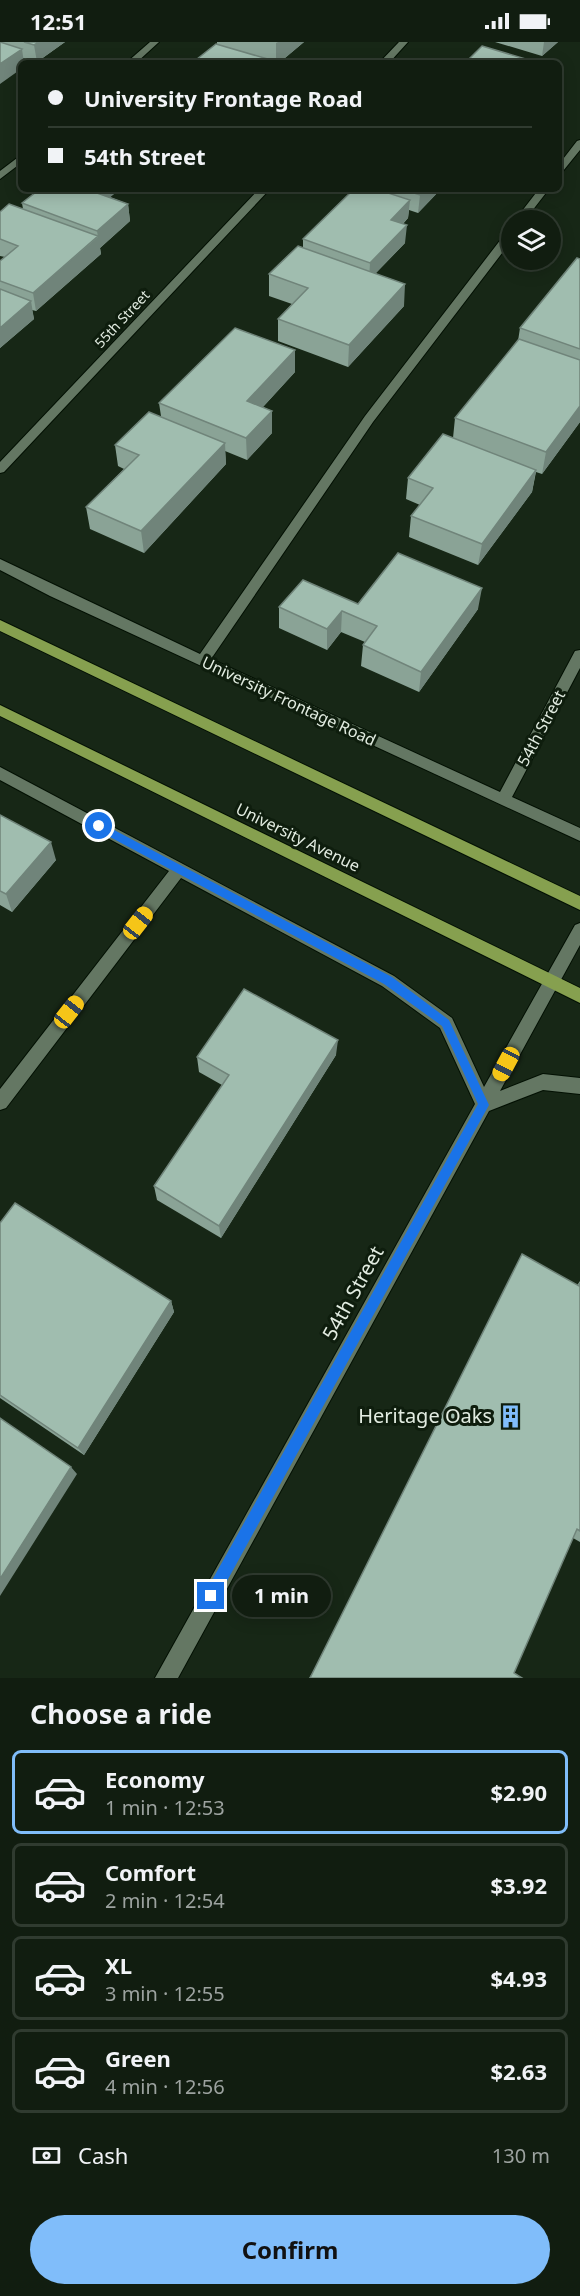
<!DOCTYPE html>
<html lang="en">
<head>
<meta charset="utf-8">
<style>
  :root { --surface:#111d10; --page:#1a2619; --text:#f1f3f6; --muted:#9ca29f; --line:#303b30; --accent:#80bdfa }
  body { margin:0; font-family:"Noto Sans",sans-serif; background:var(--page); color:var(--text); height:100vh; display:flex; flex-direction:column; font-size:22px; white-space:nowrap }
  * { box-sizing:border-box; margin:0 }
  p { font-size:20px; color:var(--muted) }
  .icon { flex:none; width:33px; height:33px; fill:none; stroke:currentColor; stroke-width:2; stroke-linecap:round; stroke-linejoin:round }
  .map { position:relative; height:1636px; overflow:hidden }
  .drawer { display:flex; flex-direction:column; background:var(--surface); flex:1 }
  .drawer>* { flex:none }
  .banner { position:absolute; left:18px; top:18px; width:544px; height:132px; border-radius:9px; box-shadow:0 3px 15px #0003,0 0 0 2px var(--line); display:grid; align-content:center; height:132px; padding:0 30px; background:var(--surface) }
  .controls { position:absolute; left:501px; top:168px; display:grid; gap:12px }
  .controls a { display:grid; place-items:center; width:60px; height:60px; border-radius:50%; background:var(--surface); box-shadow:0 3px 15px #0003,0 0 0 2px var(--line); font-size:30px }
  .end { position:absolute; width:27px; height:27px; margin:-14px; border:8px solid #1a73e8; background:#fff; box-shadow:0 0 0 3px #fff }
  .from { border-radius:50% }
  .bubble { position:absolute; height:42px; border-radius:21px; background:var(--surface); box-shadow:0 3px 15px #0003,0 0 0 2px var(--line); font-size:20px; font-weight:700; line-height:42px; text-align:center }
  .car { position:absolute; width:18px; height:36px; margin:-18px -9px; border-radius:8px; box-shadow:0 0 4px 2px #0007; background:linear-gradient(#f5c518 24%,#345 0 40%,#f5c518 0 76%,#345 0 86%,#f5c518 0) }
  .banner b { display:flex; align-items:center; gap:21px; height:57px; font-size:22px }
  .banner b+b { border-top:2px solid var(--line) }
  .banner i { width:15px; height:15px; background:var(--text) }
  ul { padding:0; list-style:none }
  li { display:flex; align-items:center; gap:18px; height:84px; margin:0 12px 9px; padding:0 18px; border:3px solid var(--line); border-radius:9px }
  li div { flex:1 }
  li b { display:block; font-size:22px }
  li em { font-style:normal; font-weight:700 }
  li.active { border-color:var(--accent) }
  li>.icon { width:54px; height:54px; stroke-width:1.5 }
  h2 { padding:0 30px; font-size:27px; line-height:72px }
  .pay { display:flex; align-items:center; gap:15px; height:66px; padding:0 30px; font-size:22px }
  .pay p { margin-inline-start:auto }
  .button { display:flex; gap:12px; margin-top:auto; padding:12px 30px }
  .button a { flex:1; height:69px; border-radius:36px; background:var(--accent); color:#111; font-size:24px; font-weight:700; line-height:69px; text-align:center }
  .status { display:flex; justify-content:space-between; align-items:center; height:42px; padding:0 30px; background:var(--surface); direction:ltr }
  .status svg { height:16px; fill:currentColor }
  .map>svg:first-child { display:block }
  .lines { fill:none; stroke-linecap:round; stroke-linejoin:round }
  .minor-casing { stroke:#031003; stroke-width:2 }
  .major-casing { stroke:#031003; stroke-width:2 }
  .minor { fill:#647763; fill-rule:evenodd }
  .major { fill:#86a04f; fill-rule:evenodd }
  .wall { fill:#8aa396 }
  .shaded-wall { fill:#70847a }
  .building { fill:#a0bdaf; stroke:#70847a; stroke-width:1.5 }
  .route { fill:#1a73e8 }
  .labels { text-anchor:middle; stroke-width:6; stroke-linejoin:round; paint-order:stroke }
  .far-street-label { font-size:14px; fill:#e2ece1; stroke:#0e1d0d }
  .street-label { font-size:16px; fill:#e2ece1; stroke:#0e1d0d }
  .near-street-label { font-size:20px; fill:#e2ece1; stroke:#0e1d0d }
  .near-poi-label { font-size:20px; fill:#e2ece1; stroke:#0e1d0d; text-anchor:end }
</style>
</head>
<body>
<div class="status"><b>12:51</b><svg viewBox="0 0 49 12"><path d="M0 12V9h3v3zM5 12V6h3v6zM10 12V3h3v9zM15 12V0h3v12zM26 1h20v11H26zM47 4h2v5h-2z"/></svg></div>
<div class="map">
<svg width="580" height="1636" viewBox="0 0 580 1636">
  <rect width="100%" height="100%" fill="#172716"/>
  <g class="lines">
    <defs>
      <path id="minor" d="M150 0H159L136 21H126Z
        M399 0H408L389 21H379Z
        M580 98V108L563 129 560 130V121L577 99Z
        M21 113V121L0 137V129Z
        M259 147H270L4 430 0 431V420Z
        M539 147H549L525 178H515Z
        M512 187V198L373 380 211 617 500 750 575 609 580 608V626L512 755 580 786V799L50 554 0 528V517L200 612 365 374 508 188Z
        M0 725 394 934 452 976 484 1045 575 883 580 881V903L500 1049 543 1032 580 1036V1052L543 1048 489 1069 178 1636H155L475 1062 440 986 382 944 181 836 6 1066 0 1068V1047L169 829 0 738Z"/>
      <path id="major" d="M0 578 580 854V868L0 589Z
        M0 663 580 946V961L0 674Z"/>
    </defs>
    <!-- minor casing -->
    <use href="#minor" class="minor-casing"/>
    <!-- major casing -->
    <use href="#major" class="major-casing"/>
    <!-- minor -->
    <use href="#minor" class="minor"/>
    <!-- major -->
    <use href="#major" class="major"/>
  </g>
  <!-- wall -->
  <path class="wall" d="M0 0H65L37 20 23 16 24 21H21Z
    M217 0H304L279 21H192L217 2Z
    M495 0H558L542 14Z
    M120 147 110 155 128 162 130 179 100 206 101 212 36 269 32 268 34 277 0 306V219L5 215 0 214V170L23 167 22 161Z
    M354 147H441L418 171 409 168 408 176 403 182 405 201 376 231 404 264 348 325 278 299V277L292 262 269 254V232L303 205V197Z
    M580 217V380L542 432 536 430 532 450 478 523 409 495 411 474 420 463 406 457 408 436 453 396 455 376 518 299 520 286Z
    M295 308V330L263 365 272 369V391L247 418 225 409 226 422 144 511 90 487 86 465 124 427 118 424 115 403 161 374 159 361Z
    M358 562 478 567 419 650 361 624 363 603 365 600 341 590 327 608 279 586V565Z
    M0 773 56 818 12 870 0 863Z
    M336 1013 221 1196 157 1158 154 1144 222 1043 199 1030 197 1015Z
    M0 1181 171 1259 174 1270 84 1413 0 1356Z
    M580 1239V1500L573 1496 309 1636Z"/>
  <!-- shaded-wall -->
  <path class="shaded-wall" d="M39 0H65L37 20 34 3Z
    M278 0H304L279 21H276V1Z
    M544 0H558L542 14Z
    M22 7 24 21H21V27L0 42V22Z
    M97 147H120L96 167 94 150Z
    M426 147H441L418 171 420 153Z
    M410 158 408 176 390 195 391 178Z
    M128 162 130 179 100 206 101 212 36 269 33 251 98 195 97 189Z
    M407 183 405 201 369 238 370 221Z
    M405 242 404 264 348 325 349 303Z
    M31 259 34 277 0 306V286Z
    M295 308V330L248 381 247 359Z
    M580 364V380L542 432 546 410Z
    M272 369V391L247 418 246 396Z
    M225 401 226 422 144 511 141 489Z
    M536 428 532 450 478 523 482 502Z
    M482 546 478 567 419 650 421 630Z
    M342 569 341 590 327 608V587Z
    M51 800 56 818 12 870 6 852Z
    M338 998 336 1013 221 1196 219 1184Z
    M171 1259 174 1270 84 1413 78 1406Z
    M71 1425 77 1432 0 1554V1537Z"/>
  <!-- building -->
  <path class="building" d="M0 0 22 7 0 22Z
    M24 0H39L34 3Z
    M216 2 278 20 276 21H192Z
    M482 4 539 21H465Z
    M40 147H97L94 150 128 162 97 189 22 161Z
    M354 147H376L410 158 391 178 407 183 370 221 303 197Z
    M401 147H426L420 153Z
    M9 162 98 194 33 251 0 239V219L18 204 0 197V170Z
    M298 204 405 242 349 303 278 277 308 246 269 232Z
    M577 216 580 217V307L520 286Z
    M0 247 31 259 0 286Z
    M235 286 295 308 247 359 272 369 246 396 159 361Z
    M519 297 580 318V364L546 410 455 376Z
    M149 370 225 401 141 489 86 465 139 413 115 403Z
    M443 392 536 428 482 502 411 474 433 446 408 436Z
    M398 511 482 546 421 630 363 603 377 584 342 569 327 587 279 565 303 538 358 562Z
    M0 773 51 800 6 852 0 849Z
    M244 947 338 998 219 1184 154 1144 229 1033 197 1015Z
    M15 1161 171 1259 78 1406 0 1353V1181Z
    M522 1212 579 1244 580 1241V1489L577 1487 514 1631 522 1636H310Z
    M0 1376 71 1425 0 1537Z"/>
  <!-- route -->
  <path class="route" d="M99 780 392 935 449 978 489 1063 216 1559 211 1561 206 1559V1549L478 1062 442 984 384 942 95 787 94 784Z"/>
  <!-- icons -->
  <defs>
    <symbol id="building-bare" viewBox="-9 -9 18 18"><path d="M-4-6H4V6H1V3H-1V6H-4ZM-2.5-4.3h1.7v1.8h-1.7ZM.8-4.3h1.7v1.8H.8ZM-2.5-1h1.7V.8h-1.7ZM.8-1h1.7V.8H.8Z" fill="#80bdfa" stroke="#0e1d0d" stroke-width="2.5" paint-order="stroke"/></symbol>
  </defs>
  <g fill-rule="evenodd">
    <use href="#building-bare" x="494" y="1358" width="33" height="33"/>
  </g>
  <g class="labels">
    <!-- far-street labels -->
    <g class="far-street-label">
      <text transform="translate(122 277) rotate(-47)" y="5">55th Street</text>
    </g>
    <!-- street labels -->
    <g class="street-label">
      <text transform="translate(289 659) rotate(25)" y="6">University Frontage Road</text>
      <text transform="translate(541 686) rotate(-62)" y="6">54th Street</text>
      <text transform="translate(298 795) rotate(26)" y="6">University Avenue</text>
    </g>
    <!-- near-street labels -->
    <g class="near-street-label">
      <text transform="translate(353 1251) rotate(-61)" y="7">54th Street</text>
    </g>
    <!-- near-poi labels -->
    <g class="near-poi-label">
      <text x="492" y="1381">Heritage Oaks</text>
    </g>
  </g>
</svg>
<div class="controls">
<a><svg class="icon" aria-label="layers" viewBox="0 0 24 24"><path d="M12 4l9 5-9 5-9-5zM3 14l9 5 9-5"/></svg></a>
</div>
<i class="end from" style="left:99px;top:784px"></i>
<i class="end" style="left:211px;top:1554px"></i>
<div class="bubble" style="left:232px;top:1533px;width:99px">1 min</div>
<i class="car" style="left:138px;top:881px;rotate:38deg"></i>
<i class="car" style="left:69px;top:970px;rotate:38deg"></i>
<i class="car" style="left:506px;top:1022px;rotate:208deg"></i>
<div class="banner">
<b><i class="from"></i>University Frontage Road</b>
<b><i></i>54th Street</b>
</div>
</div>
<section class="drawer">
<h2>Choose a ride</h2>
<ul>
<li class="active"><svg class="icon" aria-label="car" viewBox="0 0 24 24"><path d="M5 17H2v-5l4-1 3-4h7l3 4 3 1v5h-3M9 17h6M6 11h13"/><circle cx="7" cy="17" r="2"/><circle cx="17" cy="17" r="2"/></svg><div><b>Economy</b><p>1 min · 12:53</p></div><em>$2.90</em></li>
<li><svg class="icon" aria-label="car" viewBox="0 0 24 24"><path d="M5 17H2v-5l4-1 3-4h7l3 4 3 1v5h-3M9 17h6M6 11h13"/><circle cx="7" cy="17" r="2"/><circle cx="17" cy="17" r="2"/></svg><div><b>Comfort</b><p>2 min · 12:54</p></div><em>$3.92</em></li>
<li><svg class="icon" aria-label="car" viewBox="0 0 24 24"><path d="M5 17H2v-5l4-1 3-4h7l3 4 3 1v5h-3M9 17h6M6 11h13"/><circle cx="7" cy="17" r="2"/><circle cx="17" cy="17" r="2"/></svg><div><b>XL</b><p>3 min · 12:55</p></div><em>$4.93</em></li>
<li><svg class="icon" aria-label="car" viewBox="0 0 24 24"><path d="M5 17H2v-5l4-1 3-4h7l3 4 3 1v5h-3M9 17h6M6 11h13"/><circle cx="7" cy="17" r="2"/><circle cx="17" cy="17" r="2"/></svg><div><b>Green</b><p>4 min · 12:56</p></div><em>$2.63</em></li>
</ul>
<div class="pay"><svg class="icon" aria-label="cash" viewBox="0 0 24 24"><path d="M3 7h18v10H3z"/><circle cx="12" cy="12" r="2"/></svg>Cash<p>130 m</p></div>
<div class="button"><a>Confirm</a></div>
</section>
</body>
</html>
